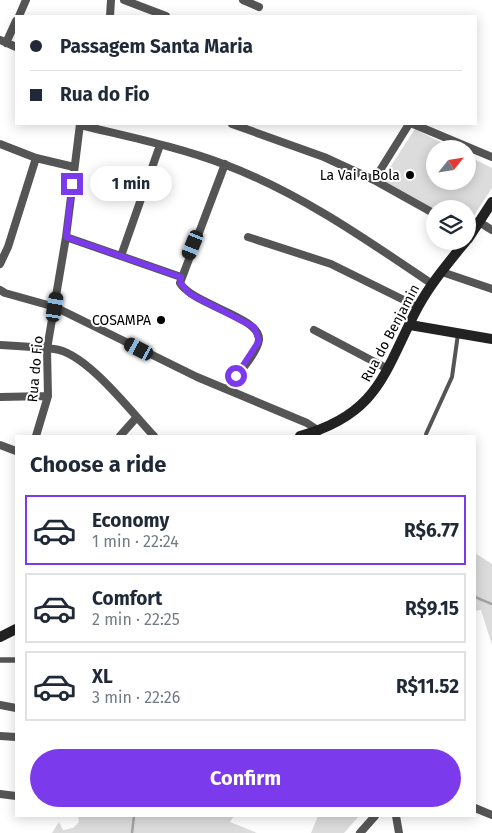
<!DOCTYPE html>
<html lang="en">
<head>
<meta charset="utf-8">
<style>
  :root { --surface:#fff; --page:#f2f2f3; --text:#1f2937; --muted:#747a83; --line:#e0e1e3; --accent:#7c3aed }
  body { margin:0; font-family:"Fira Sans",sans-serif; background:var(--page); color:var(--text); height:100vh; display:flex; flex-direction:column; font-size:19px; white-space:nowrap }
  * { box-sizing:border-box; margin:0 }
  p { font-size:16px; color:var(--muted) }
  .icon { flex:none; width:28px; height:28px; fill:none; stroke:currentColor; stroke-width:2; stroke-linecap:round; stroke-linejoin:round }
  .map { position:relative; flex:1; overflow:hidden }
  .panel { position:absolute; left:15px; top:435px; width:461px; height:382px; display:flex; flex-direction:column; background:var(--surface); border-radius:0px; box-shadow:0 2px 12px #0003 }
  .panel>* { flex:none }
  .hud { position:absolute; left:15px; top:15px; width:462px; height:110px; border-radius:0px; box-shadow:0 2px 12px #0003; display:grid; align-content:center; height:110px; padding:0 15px; background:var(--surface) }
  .needle { width:32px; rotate:60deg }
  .tools { position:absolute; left:426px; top:140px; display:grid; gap:10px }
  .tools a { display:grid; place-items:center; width:50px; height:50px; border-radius:50%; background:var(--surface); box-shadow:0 2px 12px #0003; font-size:25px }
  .end { position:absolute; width:22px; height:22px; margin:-11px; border:6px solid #7c3aed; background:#fff; box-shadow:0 0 0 2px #fff }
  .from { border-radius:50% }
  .bubble { position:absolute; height:35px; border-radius:18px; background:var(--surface); box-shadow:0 2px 12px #0003; font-size:16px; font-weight:700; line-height:35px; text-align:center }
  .car { position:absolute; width:15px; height:30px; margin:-15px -8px; border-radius:6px; box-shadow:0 0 4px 1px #0007; background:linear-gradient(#222 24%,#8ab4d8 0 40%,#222 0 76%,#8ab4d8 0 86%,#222 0) }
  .hud b { display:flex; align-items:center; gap:18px; height:48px; font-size:19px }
  .hud b+b { border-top:1px solid var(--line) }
  .hud i { width:12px; height:12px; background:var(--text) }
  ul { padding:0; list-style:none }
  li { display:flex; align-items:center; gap:15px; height:70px; margin:0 10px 8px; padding:0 5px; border:2px solid var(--line); border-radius:0px }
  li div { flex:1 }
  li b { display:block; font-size:19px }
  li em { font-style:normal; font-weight:700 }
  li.on { border-color:var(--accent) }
  li>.icon { width:45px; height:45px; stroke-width:1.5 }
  h2 { padding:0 15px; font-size:22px; line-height:60px }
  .action { display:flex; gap:10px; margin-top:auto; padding:10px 15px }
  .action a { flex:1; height:58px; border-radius:30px; background:var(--accent); color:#fff; font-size:20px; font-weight:700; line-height:58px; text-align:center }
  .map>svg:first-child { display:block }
  .green { fill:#dcdcdc }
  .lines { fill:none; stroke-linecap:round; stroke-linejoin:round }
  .stream { stroke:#a3a3a3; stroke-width:2.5 }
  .service { stroke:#555; stroke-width:4 }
  .pedestrian { stroke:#555; stroke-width:5.5 }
  .minor { stroke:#555; stroke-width:8 }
  .secondary { stroke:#222; stroke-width:10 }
  .route { stroke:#7c3aed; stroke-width:6 }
  .poi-dot { fill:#000; stroke:#fff; stroke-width:2 }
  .labels { text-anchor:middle; stroke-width:4; stroke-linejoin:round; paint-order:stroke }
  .poi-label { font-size:14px; fill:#000; stroke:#fff; text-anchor:end }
  .street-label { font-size:14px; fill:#000; stroke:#fff }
</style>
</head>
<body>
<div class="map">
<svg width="492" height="833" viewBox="0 0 492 833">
  <rect width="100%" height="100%" fill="#fff"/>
  <!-- green -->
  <path class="green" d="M415 129 454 149H435V181H468V156L492 168V188L468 225V209L435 210 381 181Z
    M475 553 492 564V645L481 610 475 611Z
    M78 816H234L230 822 257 833H52L59 822 63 830 73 828 79 822Z
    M318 816H359L344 833H311Z"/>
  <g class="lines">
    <!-- stream -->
    <path class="stream" d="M475 597 492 604
      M132 833 134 816"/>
    <!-- service -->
    <path class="service" d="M426 434 452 377 458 334"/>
    <!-- pedestrian -->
    <path class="pedestrian" d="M0 660H16"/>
    <!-- minor -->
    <path class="minor" d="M124 0 166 16
      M243 0 259 7
      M19 16 26 0
      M110 16 111 0
      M0 40 16 47
      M6 43 16 21
      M232 124 324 157 374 180 435 214
      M413 124 492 157
      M80 125C129 137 179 147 226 165 300 193 367 240 432 284
      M0 144 36 158 74 167
      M225 164 180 283C193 305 261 317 259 340 258 352 235 378 227 389
      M374 180 409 124
      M479 222 492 230
      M66 237 181 277
      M248 237 331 264 418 307
      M121 256 160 145
      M0 264 8 247 36 158
      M442 272 492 289
      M0 290 5 293 55 307 197 377 307 423 319 431
      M314 330 388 369
      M0 345C18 346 36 347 54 349 86 352 132 413 154 436
      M0 397 48 396
      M36 436 48 396 47 349 66 237 80 124
      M120 436 136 418
      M0 445 16 451
      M0 705 16 708
      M0 736 16 737
      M0 794 16 796
      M475 808 492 815
      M396 816 399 833
      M360 833 375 816"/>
    <!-- secondary -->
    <path class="secondary" d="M468 239 492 202
      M410 325 492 339
      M300 436C380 414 384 371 418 307 431 283 449 262 466 241
      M0 637 16 629"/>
  </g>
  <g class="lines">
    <!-- route -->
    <path class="route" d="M72 184 66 237 181 277 180 283 190 294 254 327 259 341 236 376"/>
  </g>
  <!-- markers -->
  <g class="poi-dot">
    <circle cx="410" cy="175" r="5"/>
    <circle cx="161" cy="320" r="5"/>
  </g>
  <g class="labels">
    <!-- poi labels -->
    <g class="poi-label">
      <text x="400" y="180">La Vai a Bola</text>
      <text x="151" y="325">COSAMPA</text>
    </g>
    <!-- street labels -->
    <g class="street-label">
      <text transform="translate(390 333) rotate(-62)" y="5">Rua do Benjamin</text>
      <text transform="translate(35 369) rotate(-85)" y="5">Rua do Fio</text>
    </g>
  </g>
</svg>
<div class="tools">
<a><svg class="needle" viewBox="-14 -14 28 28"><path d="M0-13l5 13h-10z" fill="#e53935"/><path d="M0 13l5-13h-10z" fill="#747a83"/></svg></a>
<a><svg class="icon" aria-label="layers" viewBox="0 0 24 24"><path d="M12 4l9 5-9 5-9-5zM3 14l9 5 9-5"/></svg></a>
</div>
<i class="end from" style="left:236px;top:376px"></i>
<i class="end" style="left:72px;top:184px"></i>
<div class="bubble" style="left:90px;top:166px;width:82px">1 min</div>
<i class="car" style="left:193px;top:245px;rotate:202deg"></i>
<i class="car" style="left:55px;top:307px;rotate:9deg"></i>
<i class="car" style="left:139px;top:349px;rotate:298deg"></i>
<div class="hud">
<b><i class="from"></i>Passagem Santa Maria</b>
<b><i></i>Rua do Fio</b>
</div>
<section class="panel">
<h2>Choose a ride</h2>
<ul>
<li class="on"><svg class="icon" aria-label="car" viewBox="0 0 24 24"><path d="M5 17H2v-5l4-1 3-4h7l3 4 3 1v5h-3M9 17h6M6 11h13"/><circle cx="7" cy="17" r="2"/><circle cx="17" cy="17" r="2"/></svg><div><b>Economy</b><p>1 min · 22:24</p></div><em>R$6.77</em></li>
<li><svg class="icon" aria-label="car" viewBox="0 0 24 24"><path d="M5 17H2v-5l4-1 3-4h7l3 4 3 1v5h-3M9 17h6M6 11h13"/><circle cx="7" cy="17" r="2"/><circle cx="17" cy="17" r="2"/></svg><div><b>Comfort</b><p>2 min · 22:25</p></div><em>R$9.15</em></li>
<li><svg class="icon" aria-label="car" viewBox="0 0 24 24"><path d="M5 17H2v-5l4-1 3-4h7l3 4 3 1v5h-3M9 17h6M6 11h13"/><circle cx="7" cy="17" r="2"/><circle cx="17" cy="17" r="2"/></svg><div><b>XL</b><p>3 min · 22:26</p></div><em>R$11.52</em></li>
</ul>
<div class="action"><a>Confirm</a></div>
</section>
</div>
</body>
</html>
